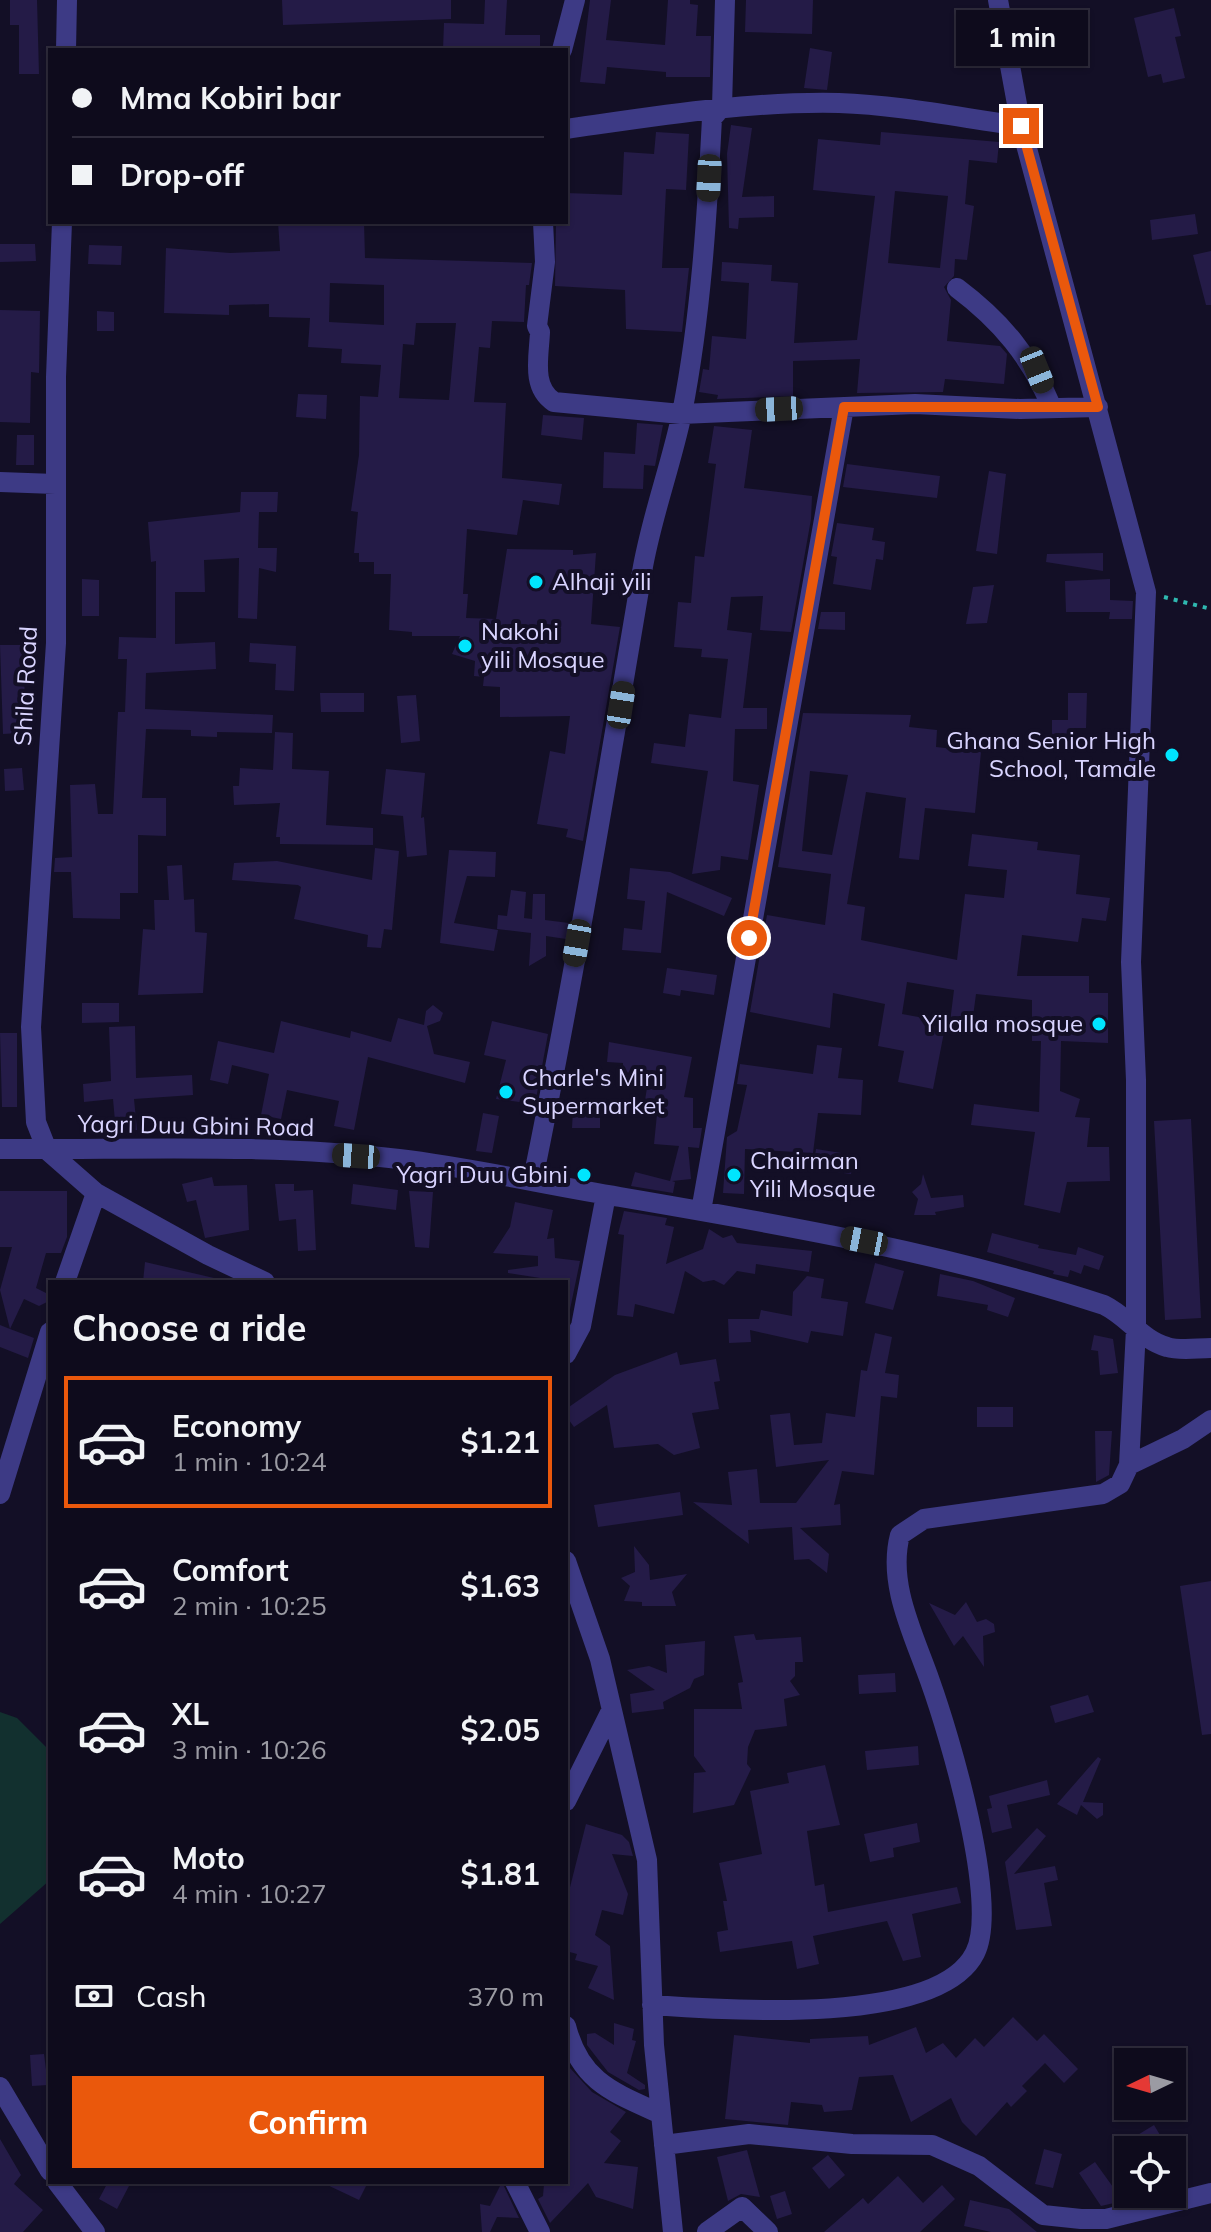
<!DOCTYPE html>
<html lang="en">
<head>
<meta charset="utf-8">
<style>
  :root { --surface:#0e0b1c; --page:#1c1929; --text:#f1f3f6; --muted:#9b9ba3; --line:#2e2b3b; --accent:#ea580c }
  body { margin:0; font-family:Mulish,sans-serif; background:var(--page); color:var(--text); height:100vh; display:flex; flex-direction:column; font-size:30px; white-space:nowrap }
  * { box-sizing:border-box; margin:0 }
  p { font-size:26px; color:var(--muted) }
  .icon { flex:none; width:44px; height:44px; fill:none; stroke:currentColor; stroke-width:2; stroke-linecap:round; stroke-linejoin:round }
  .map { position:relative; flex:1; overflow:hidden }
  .details { position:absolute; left:48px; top:1280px; width:520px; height:904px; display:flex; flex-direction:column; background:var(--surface); border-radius:0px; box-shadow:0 2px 6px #0004,0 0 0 2px var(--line) }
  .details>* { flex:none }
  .hud { position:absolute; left:48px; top:48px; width:520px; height:176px; border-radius:0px; box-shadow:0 2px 6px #0004,0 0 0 2px var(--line); display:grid; align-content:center; height:176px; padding:0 24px; background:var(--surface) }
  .needle { width:52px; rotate:265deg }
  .tools { position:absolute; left:1114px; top:2048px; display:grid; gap:16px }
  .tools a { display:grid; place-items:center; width:72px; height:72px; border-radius:0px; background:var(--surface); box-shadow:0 2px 6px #0004,0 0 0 2px var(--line); font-size:40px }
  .end { position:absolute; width:36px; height:36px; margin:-18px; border:10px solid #ea580c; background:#fff; box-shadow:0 0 0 4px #fff }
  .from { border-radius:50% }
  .bubble { position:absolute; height:56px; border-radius:0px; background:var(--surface); box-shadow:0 2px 6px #0004,0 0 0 2px var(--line); font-size:26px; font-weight:700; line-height:56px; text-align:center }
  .car { position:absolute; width:24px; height:48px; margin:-24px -12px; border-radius:10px; box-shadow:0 0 6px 2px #0007; background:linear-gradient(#222 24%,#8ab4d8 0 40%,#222 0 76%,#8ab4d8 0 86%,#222 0) }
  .hud b { display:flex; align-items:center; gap:28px; height:76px; font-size:30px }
  .hud b+b { border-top:2px solid var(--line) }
  .hud i { width:20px; height:20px; background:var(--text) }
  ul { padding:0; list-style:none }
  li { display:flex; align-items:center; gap:24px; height:132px; margin:0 16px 12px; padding:0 8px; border:4px solid transparent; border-radius:0px }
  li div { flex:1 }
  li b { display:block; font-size:30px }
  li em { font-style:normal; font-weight:700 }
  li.selected { border-color:var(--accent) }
  li>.icon { width:72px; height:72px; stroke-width:1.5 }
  h2 { padding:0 24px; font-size:36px; line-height:96px }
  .pay { display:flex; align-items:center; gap:20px; height:88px; padding:0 24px; font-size:30px }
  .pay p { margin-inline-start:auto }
  .button { display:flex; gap:16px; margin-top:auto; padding:16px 24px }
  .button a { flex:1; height:92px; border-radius:0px; background:var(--accent); color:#fff; font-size:32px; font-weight:700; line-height:92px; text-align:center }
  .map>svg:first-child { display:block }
  .green { fill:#12302f }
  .building { fill:#241b47; fill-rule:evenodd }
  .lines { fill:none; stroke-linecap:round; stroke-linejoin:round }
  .path { stroke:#2fb8b0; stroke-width:4; stroke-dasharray:4 6; stroke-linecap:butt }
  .minor { stroke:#3d3a85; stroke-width:20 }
  .route { stroke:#ea580c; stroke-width:10 }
  .poi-dot { fill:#00e5ff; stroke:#130f26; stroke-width:3 }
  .labels { text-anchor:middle; stroke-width:8; stroke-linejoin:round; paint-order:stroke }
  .poi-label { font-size:24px; fill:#d9d4ff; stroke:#130f26; text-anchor:start }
  .street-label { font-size:24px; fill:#d9d4ff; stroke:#130f26 }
</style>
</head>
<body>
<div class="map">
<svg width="1211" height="2232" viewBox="0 0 1211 2232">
  <rect width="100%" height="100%" fill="#130f26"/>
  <!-- green -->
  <path class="green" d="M0 1712 17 1718 50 1751V1880L0 1924Z"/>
  <!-- building -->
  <path class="building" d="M10 0H37L39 74H19V25H10Z
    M282 0H451V19L283 25Z
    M485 0H507L505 35H540V50H443L444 23 484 24Z
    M590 0H611L606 40 665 45 668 0H690V4L698 5 696 36H711L710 77H666V72L607 67 605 84 580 82Z
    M746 0H813L812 34 745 32Z
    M1174 8 1181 36 1175 37 1185 78 1163 83 1161 74 1148 77 1134 18Z
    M810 48 832 52 827 90 804 88Z
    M731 125 752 128 742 197 774 196V217L739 218 738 229 729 228 727 154Z
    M656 132 689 134 686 190 666 189 662 268H689L682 332 626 329 625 290 555 286 556 222H566V193L622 195 624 152 654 154Z
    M881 132 999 142 997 163 969 160 965 204 974 206 967 260 955 259 954 276 944 287 951 300 947 341 1000 346 1007 354 1004 384 945 379 943 392 857 393 860 359 793 361V396L717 399 718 395 699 392 703 369 709 370 712 336 746 339 749 283 721 281 722 262 772 265 771 281 798 283 794 343 857 340 875 196 813 190 818 139 880 145ZM895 191 948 196 940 268 888 263Z
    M1195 214 1198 234 1152 240 1150 220Z
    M278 222H364L365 258 532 263 529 285H526L524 322 492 321 490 348 479 347 474 402 506 403 502 478 562 484 559 505 523 500 517 535 467 529 463 594H468L466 618 496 619 507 549 573 550V555L596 553 591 624 620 627 583 841 566 837 568 829 537 824 550 751 565 754 570 716 500 717V687L483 686 484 677 474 676 475 661 452 654 460 636H412V632L389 630 391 574H374V562H359V553H354L358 512 351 511 359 455 360 396 378 397 381 365 341 363 342 349 308 347 310 318 269 317V304L229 305V315L164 313 166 248 230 253 280 251ZM330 283 384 285V325L329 322ZM416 323H456L449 400 399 398 403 344 414 345Z
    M0 244H35L36 261 0 262Z
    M89 245 122 246 121 265 88 264Z
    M1211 251V305H1206L1193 255Z
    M0 310 40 311 39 373 31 372 30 423 0 422Z
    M97 311 114 312V331H97Z
    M298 394 327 395 326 419 296 417Z
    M543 415 584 418 582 440 541 435Z
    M637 423 663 425 655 466 644 465 643 489 603 488 604 452 635 454Z
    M714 426 752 430 744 488 812 496 811 519 791 632 760 630 763 596 731 597 727 630 752 633 743 708H767V729H735L733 781 759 785 748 860 721 856 720 870 692 874 708 771 651 763 654 743 685 747 689 714 721 718 728 659 701 657 702 649 674 647 678 602 691 603 695 556 704 557 716 464 708 463Z
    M17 435H34V465H16Z
    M847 464 940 476 937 498 843 487Z
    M989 471 1006 474 997 554 976 551Z
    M241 492H278L277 512H259L258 548H277L276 572 259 568 257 619 238 618 239 558 204 560 205 592H175V644L215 642 216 669 146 673 145 709 273 715 272 733 217 732V737L191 736V730L146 729 142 798H166V836L138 835V893H120V919L73 918 71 872H54L55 858 72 857 70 785 95 784 98 814H113L118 712H125L127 659H118L119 637 156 638V561L151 562 148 522 240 512Z
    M837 523 874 528 872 540 885 542 883 560 876 559 871 590 833 584 837 557 831 556Z
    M1103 553V571L1046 562 1047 554Z
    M82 579 99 580V616H82Z
    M1110 579V600L1133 601 1132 619H1109L1110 612H1066L1065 581Z
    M994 585 987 623 966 624 973 587Z
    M821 612H845V630L818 629Z
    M250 643 296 646 294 691 275 690 276 664 249 662Z
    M0 645H23L25 703 18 704 19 733 3 734Z
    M320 693H364V712H321Z
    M1068 693H1087L1086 728H1074L1075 744 1052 745V720H1068Z
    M416 695 420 741 401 743 397 696Z
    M803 713 911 715 909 727 937 730 936 747 981 752 975 813 925 808 919 860 899 858 906 798 866 792 847 904 865 907 861 940 957 960 965 894 1004 898 1007 870 968 866 972 834 1038 842 1037 850 1080 855 1076 894 1110 898 1106 921 1082 918 1078 942 1022 935 1017 976H1089V993H1108V1043L1061 1041 1060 1091 1080 1099 1075 1117 1090 1118 1087 1147H1109L1110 1181 1067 1182 1060 1213 1024 1205 1035 1132 971 1125 974 1104 1039 1112 1041 1041H1032V1000L976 994 972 1024 950 1022 954 990 907 982 902 1014 946 1022 933 1089 898 1082 904 1051 878 1046 885 1004 833 993 830 1028 750 1012 767 915 825 925 831 874 778 867ZM810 771 848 775 832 855 802 851Z
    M275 732 293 733 292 769 329 771 326 825 373 828V845L280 844V837H276L280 803 234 805 233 786H239L240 768 273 770Z
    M22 768 24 790 5 791 4 769Z
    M386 769 425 773 421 818 424 817 427 855 407 857 403 816 381 814Z
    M375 848 399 851 392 930 384 929 381 948 367 947 368 935 294 919 301 887 298 885 232 880 234 863 277 861 372 880Z
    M449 850 496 852 495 877 467 876 454 923 498 930 494 951 440 943Z
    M182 865 184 900 194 899 195 932 207 933 203 993 138 995 143 929 155 930 154 900H169L167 866Z
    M630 868 670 872 732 898 724 916 667 892 661 953 622 950 624 928 642 930 645 901 627 899Z
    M511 890 526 892 524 918 532 919 533 894H545V920L569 923 566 939 546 936V956L529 966 531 933 497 929 498 915 507 916Z
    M667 968 717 975 714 995 681 990 680 996 663 993Z
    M82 1003H119V1022L82 1023Z
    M433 1005 443 1013 440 1021 427 1026 434 1054 470 1062 465 1083 368 1057 354 1130 334 1126 339 1101 287 1090 281 1119 261 1115 269 1074 232 1065 228 1084 210 1080 218 1041 274 1053 281 1021 350 1038 351 1031 391 1042 398 1018 424 1025 426 1011Z
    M492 1021 548 1034 535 1104 496 1099 506 1060 484 1055Z
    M135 1026 136 1078 192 1075 193 1095 134 1099 137 1130 116 1132 113 1099 84 1102 83 1084 111 1081 109 1027Z
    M0 1033H17V1107H2Z
    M609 1042 692 1057 684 1097 693 1098V1128H702L699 1148 688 1147 691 1179 672 1181 675 1182 673 1193 631 1186 635 1172 670 1181 679 1146 654 1144 657 1114 643 1113 649 1075 623 1072V1063L607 1062Z
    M817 1045 842 1048 838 1078 863 1080 861 1115 818 1113 813 1153 745 1149 744 1194 723 1193 727 1137 737 1131 747 1085 737 1084 740 1064 813 1074Z
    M573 1109H600V1128H572Z
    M483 1113 499 1116 492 1153 476 1151Z
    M1191 1119 1201 1318 1165 1320 1154 1121Z
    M816 1149 854 1155 851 1174 813 1169Z
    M923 1174 931 1198 963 1195 964 1207 935 1212 936 1215H914L918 1199 912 1192 921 1184Z
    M212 1177 214 1186 247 1185 249 1230 205 1238 196 1200 187 1202 182 1184Z
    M275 1184H294V1191L313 1190 316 1250 298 1251 296 1219 279 1221Z
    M353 1184 398 1190 396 1210 351 1204Z
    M0 1191H67V1237L61 1253H46L36 1288 46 1293 47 1302 39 1306 24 1299 10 1329 34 1338 28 1358 0 1347V1325L10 1329 0 1290 12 1247H0Z
    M409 1191 433 1192 429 1248 415 1247Z
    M515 1202 553 1210 547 1239 554 1238 555 1258 580 1261 568 1319 566 1282 508 1273V1270L538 1266V1256L493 1253 510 1227Z
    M624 1211 667 1218 665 1225 674 1227 666 1264 703 1249 709 1229 723 1238 732 1235 737 1243 812 1251 809 1272 756 1264 755 1274 737 1271 724 1285 714 1280 703 1282 685 1271 674 1314 635 1304 633 1317 617 1315 624 1235 618 1234Z
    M992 1233 1039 1245 1038 1248 1076 1255 1078 1247 1104 1256 1099 1270 1084 1265 1081 1274 1070 1270 1068 1277 1053 1274 1054 1271 987 1252Z
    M145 1262 214 1278 213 1282H143Z
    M875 1263 904 1271 893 1310 865 1303Z
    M940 1274 973 1281 1015 1298 1008 1317 987 1310 988 1305 937 1296Z
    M807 1276 824 1279 821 1298 848 1302 843 1336 811 1331 808 1343 750 1330 751 1342 729 1343 728 1319H759L761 1310 792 1316 793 1292Z
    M875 1333 892 1337 885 1373 899 1375 897 1398 881 1396 874 1475 842 1471 834 1505 840 1504 841 1525 800 1528 829 1554 827 1573 809 1559 794 1560 792 1527 748 1530 749 1544 693 1502 732 1505 728 1472 757 1469 760 1503H796L829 1460 776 1467 770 1415 790 1413 794 1445 822 1443 826 1413 855 1417 861 1370 867 1371Z
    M1094 1335 1113 1339 1118 1373 1100 1375 1098 1351 1091 1350Z
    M677 1352 680 1365 716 1359 720 1381 714 1382 719 1409 692 1413 700 1448 674 1455 658 1444 614 1448 607 1405 574 1427 566 1416V1409L615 1375Z
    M977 1407H1013V1427H977Z
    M1095 1431H1112L1109 1475 1096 1482Z
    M680 1492 683 1515 598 1527 594 1505Z
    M634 1546 649 1565 650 1580 687 1574 672 1592 676 1606H642V1602L624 1601 630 1586 621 1578 635 1572Z
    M1211 1581V1734L1202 1735 1180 1586Z
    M966 1602 977 1622 986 1619 994 1624 995 1632 983 1636 984 1667 963 1636 954 1646 929 1603 955 1615Z
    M754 1634 756 1640 801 1637 803 1662H795V1676L790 1681 800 1695 784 1699 787 1726 755 1730 748 1747 747 1764 751 1769 734 1805 693 1813 694 1773 706 1772 694 1756V1709H742L738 1683 743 1682 734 1636Z
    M705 1641 704 1675 694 1679 690 1688 663 1702 664 1709 632 1713 630 1694 655 1690 627 1670 649 1666 667 1673 665 1645Z
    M895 1673 896 1692 859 1694 858 1675Z
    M1088 1695 1094 1712 1055 1723 1050 1706Z
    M918 1746 919 1765 867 1770 865 1751Z
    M1098 1757 1101 1759 1083 1802 1103 1803V1815L1097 1819 1081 1805 1077 1815 1057 1804Z
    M825 1765 840 1825 807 1831 815 1886 824 1884 828 1912 957 1887 961 1903 912 1914 921 1957 903 1961 887 1921 813 1936 819 1964 797 1969 792 1941 720 1952 717 1932 728 1930 723 1901H727L719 1863 762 1854 750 1791 789 1783 787 1773Z
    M1047 1780 1050 1795 1007 1805 1012 1828 992 1833 987 1809 992 1808 989 1796Z
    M917 1823 920 1842 893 1848 894 1857 870 1862 864 1834Z
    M586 1824 622 1835 629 1842 633 1856 612 1854 628 1894 623 1915 602 1910 595 1935 610 1946 614 2000 588 1988 598 1966 575 1960 577 1954 566 1951V1903Z
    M1037 1828 1046 1836 1014 1874 1055 1866 1058 1880 1044 1883 1052 1926 1016 1930 1005 1862Z
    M1013 2017 1037 2041 1044 2034 1078 2069 1064 2083 1045 2063 1022 2086 1027 2091 1011 2107 1007 2102 976 2136 962 2122 951 2098 911 2122 893 2075 859 2077 852 2110 824 2112 822 2105 791 2102 788 2125 725 2119 734 2035 810 2043V2039L868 2036 869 2045 916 2027 926 2053 943 2043 956 2058 975 2038 984 2047Z
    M614 2023 634 2029 632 2040 636 2041 627 2073 645 2085V2089L639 2090 608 2072 587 2045V2034L595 2033 614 2045Z
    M44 2054 48 2085 32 2086 30 2055Z
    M570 2068 592 2092 626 2112 610 2132 621 2141 604 2163 638 2167 633 2209 596 2197 588 2183 550 2223 538 2199 543 2196 544 2184 566 2182V2071Z
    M1154 2125 1169 2150H1113Z
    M0 2139 21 2175 14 2184 43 2210 23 2232H0Z
    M1044 2149 1062 2154 1053 2188 1035 2184Z
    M747 2150 760 2197 741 2194 728 2201 717 2157Z
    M828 2155 845 2175 829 2189 812 2168Z
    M1095 2162 1123 2201 1101 2206 1079 2173Z
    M898 2176 923 2203 942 2185 955 2199 920 2232H824L863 2198 868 2204Z
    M108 2182H131L117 2209 99 2199Z
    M321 2182H368L359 2200Z
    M502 2182 519 2218 497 2217 490 2232H482L480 2204 490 2206Z
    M785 2191 792 2214 777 2219 770 2196Z
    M970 2200 1009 2209 1037 2232H991L964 2226Z"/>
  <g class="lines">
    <!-- path -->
    <path class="path" d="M1164 597 1211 609"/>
    <!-- minor -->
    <path class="minor" d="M66 50 67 0
      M562 50 575 0
      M566 129C657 116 747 101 839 103 900 105 962 118 1021 126
      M62 222 56 377V643L31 1027 36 1122 47 1150 96 1193 208 1255 265 1282
      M543 222 545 262 537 326 540 332C539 357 531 387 554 402L681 414 915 404 1020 409 1098 407
      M957 288C1001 321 1031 357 1052 408
      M0 482 55 484
      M0 1149C133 1150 267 1143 399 1159 474 1168 546 1185 620 1197 784 1225 946 1253 1104 1305 1127 1316 1142 1340 1167 1347 1180 1351 1197 1348 1211 1348
      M533 1179C574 978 608 774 642 572 651 518 671 466 682 413 701 316 707 217 712 118L722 107 725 0
      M701 1211 844 407
      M65 1282 96 1193
      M566 1354 581 1326 606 1195
      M1129 1465 1183 1439 1211 1420
      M0 1494 50 1332
      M566 1561 600 1659 647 1860 654 2045 673 2232
      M566 1801 611 1711
      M652 2005C722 2010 938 2027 975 1953 1000 1904 949 1734 930 1681 914 1635 887 1584 900 1535L924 1519 1103 1494 1120 1484 1129 1465 1136 1329V1080L1131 962 1146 592 1021 126 998 0
      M566 2026C580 2081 612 2092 661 2114
      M0 2087 50 2171
      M664 2145 749 2134 852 2144 932 2145 979 2166 1043 2215 1081 2219H1106L1211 2193
      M57 2182 95 2232
      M515 2182 540 2232
      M707 2232 742 2207 768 2232"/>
  </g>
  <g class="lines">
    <!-- route -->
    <path class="route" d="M749 938 844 407H1098L1021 126"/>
  </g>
  <!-- markers -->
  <g class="poi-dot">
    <circle cx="536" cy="582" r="8"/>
    <circle cx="465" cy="646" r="8"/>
    <circle cx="1172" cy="755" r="8"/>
    <circle cx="1099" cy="1024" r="8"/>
    <circle cx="506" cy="1092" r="8"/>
    <circle cx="584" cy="1175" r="8"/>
    <circle cx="734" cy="1175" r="8"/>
  </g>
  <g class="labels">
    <!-- poi labels -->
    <g class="poi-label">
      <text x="552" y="590">Alhaji yili</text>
      <text x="481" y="640">Nakohi<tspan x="481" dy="28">yili Mosque</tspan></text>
      <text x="1156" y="749" text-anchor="end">Ghana Senior High<tspan x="1156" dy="28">School, Tamale</tspan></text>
      <text x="1083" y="1032" text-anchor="end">Yilalla mosque</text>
      <text x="522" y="1086">Charle's Mini<tspan x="522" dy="28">Supermarket</tspan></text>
      <text x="750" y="1169">Chairman<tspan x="750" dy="28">Yili Mosque</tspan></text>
      <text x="568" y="1183" text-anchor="end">Yagri Duu Gbini</text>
    </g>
    <!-- street labels -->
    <g class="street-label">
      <text transform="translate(26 686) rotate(-87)" y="8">Shila Road</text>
      <text transform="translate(196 1126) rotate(1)" y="8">Yagri Duu Gbini Road</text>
    </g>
  </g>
</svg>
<div class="tools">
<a><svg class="needle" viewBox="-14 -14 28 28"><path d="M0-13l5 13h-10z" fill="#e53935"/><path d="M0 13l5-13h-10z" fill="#9b9ba3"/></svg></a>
<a><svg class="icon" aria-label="locate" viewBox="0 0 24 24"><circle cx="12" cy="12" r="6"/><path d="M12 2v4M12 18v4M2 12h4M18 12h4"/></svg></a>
</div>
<i class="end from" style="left:749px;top:938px"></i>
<i class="end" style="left:1021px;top:126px"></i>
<div class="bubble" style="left:956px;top:10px;width:132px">1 min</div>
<i class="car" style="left:709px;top:178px;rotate:183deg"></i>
<i class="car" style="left:1037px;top:370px;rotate:158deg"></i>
<i class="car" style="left:779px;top:409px;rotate:267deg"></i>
<i class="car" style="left:621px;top:705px;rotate:9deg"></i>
<i class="car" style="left:577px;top:943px;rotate:190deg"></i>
<i class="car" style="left:356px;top:1156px;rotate:274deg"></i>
<i class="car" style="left:864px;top:1241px;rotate:281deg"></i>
<div class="hud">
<b><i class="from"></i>Mma Kobiri bar</b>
<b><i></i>Drop-off</b>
</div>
<section class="details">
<h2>Choose a ride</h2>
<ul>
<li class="selected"><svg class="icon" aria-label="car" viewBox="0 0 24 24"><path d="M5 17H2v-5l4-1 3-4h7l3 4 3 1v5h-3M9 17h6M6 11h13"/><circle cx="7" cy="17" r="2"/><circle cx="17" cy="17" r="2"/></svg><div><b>Economy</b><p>1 min · 10:24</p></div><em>$1.21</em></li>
<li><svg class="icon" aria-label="car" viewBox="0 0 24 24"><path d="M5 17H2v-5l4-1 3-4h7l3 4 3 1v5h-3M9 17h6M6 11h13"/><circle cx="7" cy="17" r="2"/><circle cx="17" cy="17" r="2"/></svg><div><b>Comfort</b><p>2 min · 10:25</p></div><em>$1.63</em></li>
<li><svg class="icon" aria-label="car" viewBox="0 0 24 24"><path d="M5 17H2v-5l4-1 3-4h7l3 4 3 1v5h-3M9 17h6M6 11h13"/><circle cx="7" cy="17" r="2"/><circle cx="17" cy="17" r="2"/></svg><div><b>XL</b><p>3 min · 10:26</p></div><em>$2.05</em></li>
<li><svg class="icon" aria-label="car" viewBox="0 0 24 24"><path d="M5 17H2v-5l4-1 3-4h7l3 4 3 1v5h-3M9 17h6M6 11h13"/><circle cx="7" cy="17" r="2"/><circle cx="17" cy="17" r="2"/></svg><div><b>Moto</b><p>4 min · 10:27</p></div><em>$1.81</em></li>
</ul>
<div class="pay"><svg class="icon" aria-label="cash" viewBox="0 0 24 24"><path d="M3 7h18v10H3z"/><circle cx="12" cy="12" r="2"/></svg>Cash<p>370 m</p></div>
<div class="button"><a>Confirm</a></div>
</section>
</div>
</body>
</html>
